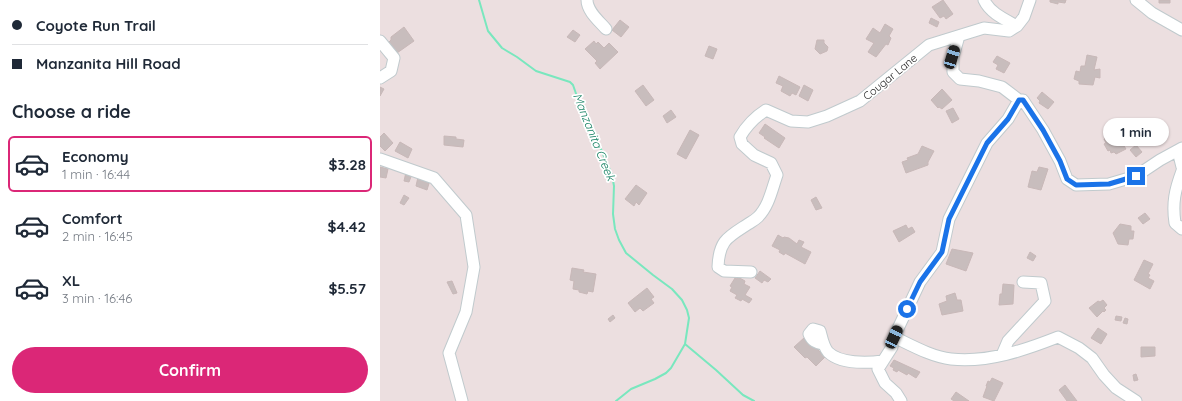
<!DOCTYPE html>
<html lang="en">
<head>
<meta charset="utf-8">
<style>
  :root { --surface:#fff; --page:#f2f2f3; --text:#1f2937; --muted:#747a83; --line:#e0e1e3; --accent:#db2777 }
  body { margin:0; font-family:Quicksand,sans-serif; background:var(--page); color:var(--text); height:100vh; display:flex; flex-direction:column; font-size:15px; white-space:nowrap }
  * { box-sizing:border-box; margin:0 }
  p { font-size:13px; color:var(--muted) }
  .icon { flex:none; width:22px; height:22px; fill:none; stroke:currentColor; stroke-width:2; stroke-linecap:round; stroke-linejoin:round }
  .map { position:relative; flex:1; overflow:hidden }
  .sheet { display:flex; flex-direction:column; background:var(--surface); width:380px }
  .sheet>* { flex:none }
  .guide { display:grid; align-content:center; height:88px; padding:0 12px; background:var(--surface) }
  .end { position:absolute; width:18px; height:18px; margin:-9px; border:5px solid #1a73e8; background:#fff; box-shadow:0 0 0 2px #fff }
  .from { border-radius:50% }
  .bubble { position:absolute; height:28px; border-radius:14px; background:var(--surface); box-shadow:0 1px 3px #0004; font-size:13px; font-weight:700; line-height:28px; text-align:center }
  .car { position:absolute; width:12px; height:24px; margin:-12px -6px; border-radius:5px; box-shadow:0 0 3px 1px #0007; background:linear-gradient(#222 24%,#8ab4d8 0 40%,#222 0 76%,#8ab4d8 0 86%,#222 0) }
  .guide b { display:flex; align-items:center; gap:14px; height:38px; font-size:15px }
  .guide b+b { border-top:1px solid var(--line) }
  .guide i { width:10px; height:10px; background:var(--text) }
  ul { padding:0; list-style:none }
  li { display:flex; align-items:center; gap:12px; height:56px; margin:0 8px 6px; padding:0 4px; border:2px solid transparent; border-radius:6px }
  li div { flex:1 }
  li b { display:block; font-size:15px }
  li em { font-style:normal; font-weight:700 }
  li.current { border-color:var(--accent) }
  li>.icon { width:36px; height:36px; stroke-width:1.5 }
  h2 { padding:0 12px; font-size:18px; line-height:48px }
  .button { display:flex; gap:8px; margin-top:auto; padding:8px 12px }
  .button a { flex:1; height:46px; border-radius:24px; background:var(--accent); color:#fff; font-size:16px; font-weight:700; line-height:46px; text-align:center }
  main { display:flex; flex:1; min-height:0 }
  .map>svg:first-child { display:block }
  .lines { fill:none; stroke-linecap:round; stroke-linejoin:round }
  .stream { stroke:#79e7be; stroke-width:2 }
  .building { fill:#c8bdbd; stroke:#c8b8b8 }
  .minor-casing { stroke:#c0cacd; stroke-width:13 }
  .minor { stroke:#fff; stroke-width:11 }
  .route { stroke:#1a73e8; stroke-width:5 }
  .labels { text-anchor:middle; stroke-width:3.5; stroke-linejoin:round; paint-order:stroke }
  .street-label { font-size:11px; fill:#2b2b2b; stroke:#fff }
  .water-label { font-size:12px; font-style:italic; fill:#158162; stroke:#fff }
</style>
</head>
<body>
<main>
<section class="sheet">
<div class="guide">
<b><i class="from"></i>Coyote Run Trail</b>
<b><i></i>Manzanita Hill Road</b>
</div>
<h2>Choose a ride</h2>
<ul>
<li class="current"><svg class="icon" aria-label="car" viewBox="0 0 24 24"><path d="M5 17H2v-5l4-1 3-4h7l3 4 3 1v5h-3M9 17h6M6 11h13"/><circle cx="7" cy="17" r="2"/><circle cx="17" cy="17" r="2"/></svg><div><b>Economy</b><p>1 min · 16:44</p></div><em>$3.28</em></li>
<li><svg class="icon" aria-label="car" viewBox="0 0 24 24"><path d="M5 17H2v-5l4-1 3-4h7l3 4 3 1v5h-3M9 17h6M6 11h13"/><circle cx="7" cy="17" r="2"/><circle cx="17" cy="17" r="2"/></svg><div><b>Comfort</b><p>2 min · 16:45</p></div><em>$4.42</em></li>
<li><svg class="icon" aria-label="car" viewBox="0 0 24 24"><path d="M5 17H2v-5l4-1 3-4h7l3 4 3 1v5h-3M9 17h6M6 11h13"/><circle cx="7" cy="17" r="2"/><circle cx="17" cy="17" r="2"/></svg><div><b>XL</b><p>3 min · 16:46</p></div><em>$5.57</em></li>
</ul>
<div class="button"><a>Confirm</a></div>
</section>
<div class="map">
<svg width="802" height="401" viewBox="0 0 802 401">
  <rect width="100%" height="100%" fill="#ecdfe0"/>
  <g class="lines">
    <!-- stream -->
    <path class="stream" d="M99 0 108 31 122 48 137 57 156 71 190 82 193 85 202 111 211 126 232 175 234 186 233 214 235 229 239 240 246 253 273 275 292 289 302 300 307 310 309 318 305 344 291 368 286 373 275 379 251 389 236 401
      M305 344 336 370 363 395 374 401"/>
  </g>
  <!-- building -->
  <path class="building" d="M563 0 573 14 566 19 564 16 560 18 552 7Z
    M670 0H686L685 3 678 2V4L670 2Z
    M779 0H790V3H779Z
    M551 18 559 22 557 27 549 23Z
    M240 20 249 27 241 37 232 30Z
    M505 24 513 29 509 36 511 38 508 45 506 44 496 57 488 52 494 43 486 39 493 28 500 33Z
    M24 27 34 41 17 53 9 42 11 40V37Z
    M193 30 200 35 195 42 187 37Z
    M437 40H444V43L448 47 447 51 440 54 435 49Z
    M214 41 216 44 218 42 224 48 229 43 238 52 220 69 215 63 217 61 205 49Z
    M329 46 337 49 333 59 325 56Z
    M707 55 717 57 714 70 720 69V78L715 77 713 85 699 84V81L694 79 696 71 700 72 701 66H705Z
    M617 56 630 63 624 73 616 69 618 65 613 62Z
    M399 76 420 87 416 95 412 93 410 96 401 91 403 86 396 83Z
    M263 85 274 100 266 106 255 91Z
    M424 85 433 90 428 101 419 96Z
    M0 87 4 89 0 96Z
    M562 89 572 100 562 109 559 107 558 108 551 100Z
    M662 92 674 102 668 109 659 103 660 101 657 98Z
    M573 108 579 119 572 123 566 111Z
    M291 110 296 117 287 123 283 116Z
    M385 124 405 138 399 148 384 138 385 137 379 133Z
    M310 130 319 135 306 159 297 154Z
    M4 133 13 143 5 151 0 146V137Z
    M744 134 749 142 744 146 746 149 736 154 734 152 731 153 730 150 728 151 724 144 726 143 724 139 729 136 730 138 735 135 737 138Z
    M64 136 76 137V139L84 140 83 147 64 145Z
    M20 142 32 149 28 158 15 151Z
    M756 145 762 152 756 157 750 150Z
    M542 146 554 151 548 162V165L526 173 522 162 528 160 527 158 538 154Z
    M0 167 8 169 6 178 0 177Z
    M659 167 668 169 661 190 648 187 652 171 657 172Z
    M26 172 32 174 29 182 24 181Z
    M38 177 50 180 47 190 36 186Z
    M256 185 267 193 259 205 256 202 254 206 245 199Z
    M24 195 29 198 24 205 20 203Z
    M436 197 442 208 436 210 431 200Z
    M765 213 770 219 763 224 758 218Z
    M740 224 751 226V231H754L753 239H749L748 245 738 244 733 233Z
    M526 225 528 229 532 227 535 232 519 242 513 231Z
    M398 235 403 238 404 237 409 238 417 244 419 240 424 242 421 247 431 252 425 264 405 253 404 255 399 252 400 250 392 246Z
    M572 249 593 253 586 271 566 264Z
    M650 252 656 256 653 261 647 258Z
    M764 260 773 264 768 274 770 275 768 278 774 281 770 289 754 280Z
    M192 268 204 270 203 272 216 274 213 292 208 291 207 294 199 292V290L193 289 194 281 190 280Z
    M380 271 391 279 388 282 384 280 382 283 375 278Z
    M358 277 365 281 364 284 370 287 365 295 372 299 369 303 362 299 361 301 355 298 357 295 350 291 352 287 350 286 355 278 357 279Z
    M72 281 77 293 73 294 67 282Z
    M623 284 634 285 633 304 619 305 620 294H622Z
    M267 288 274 297 271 299 274 303 263 311 260 308 255 312 248 303Z
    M575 293 577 300H581L583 311 562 315 559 304 567 301 566 296Z
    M723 300 727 305 724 308 726 310 724 312 723 311 717 317 709 308 718 301 720 302Z
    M233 315 235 318 230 322 228 319Z
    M736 316 742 317 741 321 735 320Z
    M745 318 748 319 747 324 743 323Z
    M718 328 727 334 721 344 711 338Z
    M425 337 445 357 436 366 427 357 425 358 414 347Z
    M761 347H775V356L761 357Z
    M514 360 540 372 536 378 528 373 527 375 518 370 517 372 513 370 514 368 510 366Z
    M756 374 758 380 754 381 753 375Z
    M612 378 623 383 614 401 603 397 607 386H606L608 381 610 382Z
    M685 385 697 401H687L679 390Z
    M576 392 589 401H574L571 399Z"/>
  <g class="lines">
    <defs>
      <path id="minor" d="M207 0C207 11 219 21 226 29
        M604 0C610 13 624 19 637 26
        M756 0 772 13 802 30
        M579 36 573 57V72L580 79 599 81 622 87 639 100H643L663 130 680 161 687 179 696 185 729 184 756 176 780 160 802 148
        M0 78 11 71 14 58 0 41
        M639 100 628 119 607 143 569 219 562 252 540 282 514 337C531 345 552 357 571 359 608 363 645 350 678 337L699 348 712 358 724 375 736 388 756 401
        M798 151 802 167
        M0 159 54 178 86 215 94 267 86 312 69 353 82 401
        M802 171C795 190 792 203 795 223L802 229
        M371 272 344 271 338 267C339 240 348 237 368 224 371 222 375 220 378 217 389 206 392 189 397 175L391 163 374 155 362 144 360 137C367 125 375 117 386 110L411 121 428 122 447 116 480 101 549 45 604 28 629 31 637 26 644 17 650 0
        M514 337 512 347 498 369 505 383 516 393 521 401
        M443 344C436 343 432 341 429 334L433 329 440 331C442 338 443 346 448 352 460 364 487 363 503 361
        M622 355 628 341 665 301 661 283 643 282"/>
    </defs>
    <!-- minor casing -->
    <use href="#minor" class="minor-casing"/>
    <!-- minor -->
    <use href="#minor" class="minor"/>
  </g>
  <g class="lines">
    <!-- route -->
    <path class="route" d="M527 309 540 282 562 252 569 219 607 143 628 119 639 100H643L663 130 680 161 687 179 696 185 729 184 756 176"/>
  </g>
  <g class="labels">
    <!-- street labels -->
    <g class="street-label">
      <text transform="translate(510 77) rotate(-39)" y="4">Cougar Lane</text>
    </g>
    <!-- water labels -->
    <g class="water-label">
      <text transform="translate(214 137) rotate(68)" y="4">Manzanita Creek</text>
    </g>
  </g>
</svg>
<i class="end from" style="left:527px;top:309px"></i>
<i class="end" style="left:756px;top:176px"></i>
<div class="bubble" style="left:723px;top:118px;width:66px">1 min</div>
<i class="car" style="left:572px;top:57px;rotate:17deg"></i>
<i class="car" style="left:514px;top:337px;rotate:25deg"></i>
</div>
</main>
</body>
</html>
